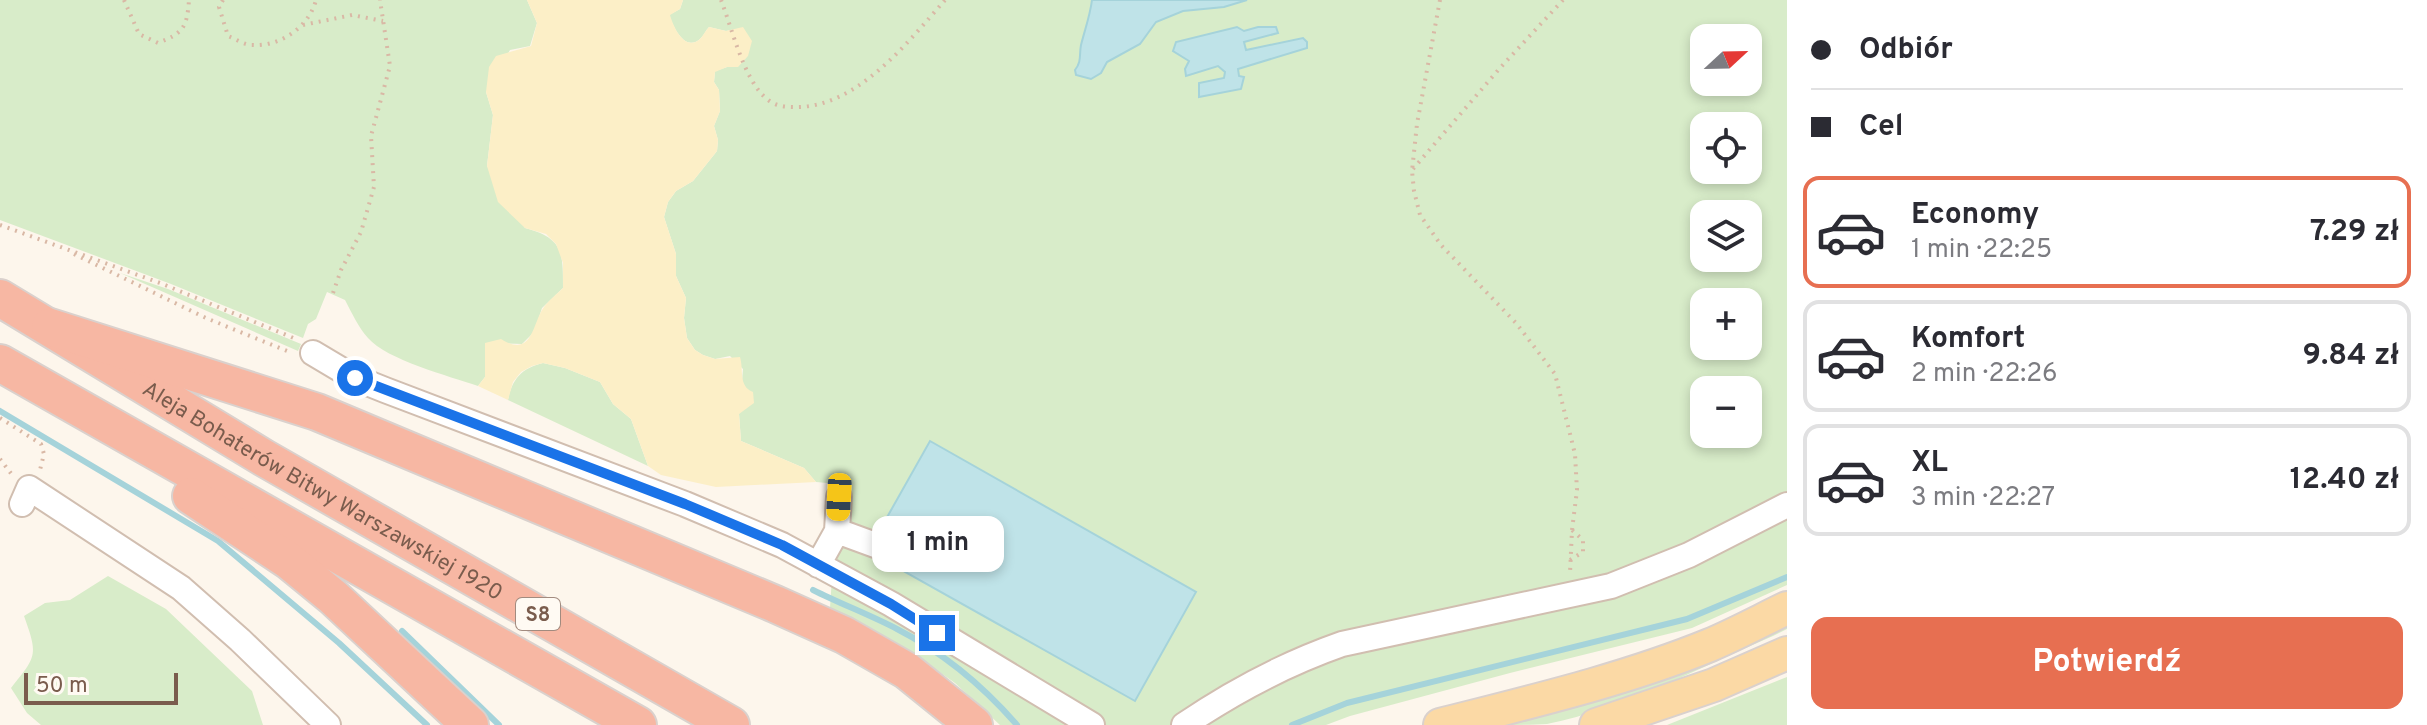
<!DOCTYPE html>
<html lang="pl">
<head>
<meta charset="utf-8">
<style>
  :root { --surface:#fff; --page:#f2f2f3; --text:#2b2b33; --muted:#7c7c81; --line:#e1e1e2; --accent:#e76f51 }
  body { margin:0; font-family:Overpass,sans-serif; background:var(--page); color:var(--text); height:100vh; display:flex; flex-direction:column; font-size:30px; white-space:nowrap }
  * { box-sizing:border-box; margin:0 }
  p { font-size:26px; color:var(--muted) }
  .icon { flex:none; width:44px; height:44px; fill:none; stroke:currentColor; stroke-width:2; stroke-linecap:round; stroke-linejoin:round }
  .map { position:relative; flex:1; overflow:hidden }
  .drawer { display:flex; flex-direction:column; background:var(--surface); width:640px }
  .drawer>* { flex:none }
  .hud { display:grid; align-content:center; height:176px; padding:0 24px; background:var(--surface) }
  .needle { width:52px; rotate:68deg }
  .buttons { position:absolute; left:1690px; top:24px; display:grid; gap:16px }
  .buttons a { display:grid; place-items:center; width:72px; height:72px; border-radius:16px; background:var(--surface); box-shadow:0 4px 12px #0003; font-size:40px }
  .scale { position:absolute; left:24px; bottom:20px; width:154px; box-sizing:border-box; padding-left:8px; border:4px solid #7a5c4d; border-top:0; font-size:22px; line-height:28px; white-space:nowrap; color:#7a5c4d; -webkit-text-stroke:6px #fffaf3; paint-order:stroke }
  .end { position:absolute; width:36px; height:36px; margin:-18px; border:10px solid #1a73e8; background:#fff; box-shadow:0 0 0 4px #fff }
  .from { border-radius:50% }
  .bubble { position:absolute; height:56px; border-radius:16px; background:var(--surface); box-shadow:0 4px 12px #0003; font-size:26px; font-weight:700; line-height:56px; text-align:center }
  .car { position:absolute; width:24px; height:48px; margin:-24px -12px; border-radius:10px; box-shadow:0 0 6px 2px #0007; background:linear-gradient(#f5c518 24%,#345 0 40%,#f5c518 0 76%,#345 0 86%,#f5c518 0) }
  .hud b { display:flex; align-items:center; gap:28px; height:76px; font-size:30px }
  .hud b+b { border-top:2px solid var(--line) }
  .hud i { width:20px; height:20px; background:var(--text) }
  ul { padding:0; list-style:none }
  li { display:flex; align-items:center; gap:24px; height:112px; margin:0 16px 12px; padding:0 8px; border:4px solid var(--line); border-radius:16px }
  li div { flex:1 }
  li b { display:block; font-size:30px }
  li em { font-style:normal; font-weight:700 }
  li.current { border-color:var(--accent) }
  li>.icon { width:72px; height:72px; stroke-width:1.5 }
  .button { display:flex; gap:16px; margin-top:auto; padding:16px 24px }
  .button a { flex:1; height:92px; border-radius:16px; background:var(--accent); color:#fff; font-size:32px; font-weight:700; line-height:92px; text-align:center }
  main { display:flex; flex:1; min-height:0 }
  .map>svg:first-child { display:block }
  .green { fill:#d8ecc9; fill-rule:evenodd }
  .sand { fill:#fcefc7 }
  .water { fill:#bfe3e8; stroke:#a5d3da; stroke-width:2 }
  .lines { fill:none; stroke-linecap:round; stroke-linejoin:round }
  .stream { stroke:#a5d3da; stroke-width:6 }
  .minor-casing { stroke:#d1beb0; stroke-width:28 }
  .major-casing { stroke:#dad1cd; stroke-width:36 }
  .highway-casing { stroke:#dad1cd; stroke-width:40 }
  .path { stroke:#d9b8a5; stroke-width:4; stroke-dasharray:2 6; stroke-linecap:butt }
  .minor { stroke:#fff; stroke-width:24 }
  .major { stroke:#fbd9a5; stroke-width:32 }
  .highway { stroke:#f7b7a3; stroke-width:36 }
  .route { stroke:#1a73e8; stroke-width:10 }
  .labels { text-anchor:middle; stroke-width:6; stroke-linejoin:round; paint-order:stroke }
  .shield { fill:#fffaf3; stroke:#a28b7f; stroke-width:2 }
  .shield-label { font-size:20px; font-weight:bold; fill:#7a5c4d }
  .street-label { font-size:22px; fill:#7a5c4d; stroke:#fffaf3 }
</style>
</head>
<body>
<main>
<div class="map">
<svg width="1787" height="725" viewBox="0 0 1787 725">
  <rect width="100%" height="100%" fill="#fdf6ec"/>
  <!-- green -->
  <path class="green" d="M0 0H527L537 23 530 46 510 50 486 92 493 115 487 166 525 228C563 238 563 252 563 288L542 308 534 332 522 344 485 343V377L478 386C449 376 387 360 368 338 358 327 352 313 345 300L327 292 316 319 308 324 303 338 171 284 0 220Z
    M683 0H1787V585L1692 628 1510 673 1350 716 1326 725H1000L955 683 911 652 830 608 838 484 816 482 804 468 741 441 739 414 746 389 742 381 743 369 730 356 715 359 703 355 695 350 687 338 684 318 686 298 676 276V254L664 217 668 202 676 191 693 181 717 151 718 140 714 126 720 111 719 90 714 82 715 71 727 67 743 28 726 31 709 27C706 30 704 35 701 38 685 54 673 26 669 15L680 9ZM1704 38H1748V82H1704ZM1704 126H1748V170H1704ZM1704 214H1748V258H1704ZM1704 302H1748V346H1704ZM1704 390H1748V434H1704Z
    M120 273 168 289 301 344 298 351Z
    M543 363 565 368 600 382 613 404 631 419 648 466 508 400C512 379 522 368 543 363Z
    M108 576 166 609 252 691 263 725H41L27 713 11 688C37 656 38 655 24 616L45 603 70 600Z
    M1787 622V629L1773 636C1700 667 1626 708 1547 724 1528 725 1505 725 1485 725Z
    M1787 677V725H1667Z"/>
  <!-- sand -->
  <path class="sand" d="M527 0H683L680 9 670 15C673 26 685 54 701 38 704 34 706 30 709 27L726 31 743 27 752 41 748 56 738 67H727L715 72 714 82 719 90 720 111 714 126 718 140 717 151 693 181 676 191 668 202 664 217 676 254V276L686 298 684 318 687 338 695 350 703 355 715 359 740 357C744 370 738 386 753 392L754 403 739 414 741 441 804 468 816 482 716 487 661 475 648 466 631 419 613 404 600 382 565 368 543 363 532 366 521 372 513 382 508 400 478 386 485 377V343L501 339C533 359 532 323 544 307 549 300 557 294 563 288V263L556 244 546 234 525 228 498 202 487 166 493 115 486 92 489 67 496 56 531 46 537 23Z"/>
  <!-- water -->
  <path class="water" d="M1092 0H1247L1224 7 1183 11 1156 22 1140 44 1107 62 1101 73 1091 79 1076 75 1075 70C1082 61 1079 55 1081 45 1085 29 1090 16 1092 0Z
    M1237 27 1244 31 1258 27H1276L1278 33 1244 42 1246 50 1303 38 1307 42V48L1238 69 1239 76 1244 77 1241 89 1199 97V83L1224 78 1225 72 1218 66 1186 76 1185 69 1189 61 1173 51 1176 42Z
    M930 441 1196 592 1135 701 868 551Z"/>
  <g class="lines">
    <!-- stream -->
    <path class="stream" d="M0 411 218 541 339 643 427 725
      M813 590C841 604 870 615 897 629 942 652 984 687 1017 725
      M402 631 499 725
      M1292 725 1347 703 1687 619 1787 577"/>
    <defs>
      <path id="minor" d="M313 353 355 378 385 390 685 504 782 545 891 604 1092 725
        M22 504 29 488 181 588 240 640 328 725
        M837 531 897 553
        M818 565 837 531 839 497
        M1184 725C1234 691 1285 664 1342 644L1611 586 1689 555 1787 505"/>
      <path id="major" d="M1440 725C1530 702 1624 680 1710 645 1736 634 1762 620 1787 608
        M1596 725 1714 685 1787 653"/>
      <g id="highway">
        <path id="s1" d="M0 298 264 458 731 725"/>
        <path d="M50 327 317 412 775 604 844 635 907 671 974 725"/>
        <path d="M0 363 638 725"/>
        <path d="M191 496 289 561 333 597 470 725"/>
      </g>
    </defs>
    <!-- minor casing -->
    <use href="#minor" class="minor-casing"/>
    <!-- major casing -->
    <use href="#major" class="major-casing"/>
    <!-- highway casing -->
    <use href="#highway" class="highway-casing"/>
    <!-- path -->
    <path class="path" d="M124 0 139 34 158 43C183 33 187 28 189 0
      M223 0 219 7 228 36C236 39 244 45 252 45 280 47 309 27 316 0
      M721 0C732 28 744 81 767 99 775 106 785 107 795 107 857 108 908 42 945 0
      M1440 0 1417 124 1412 171 1414 191 1420 215 1441 245 1516 323 1555 374 1575 454 1577 490 1572 530 1570 573
      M303 25 352 15 383 21
      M1413 169 1500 68 1563 0
      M0 225 160 283 296 339
      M74 254 206 318 292 353
      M333 293 341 270 361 232 374 187 371 136 390 66 380 0
      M0 418 41 444 44 454 40 470
      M0 459 13 476
      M1570 560 1583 552V540L1572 530"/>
    <!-- minor -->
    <use href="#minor" class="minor"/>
    <!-- major -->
    <use href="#major" class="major"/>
    <!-- highway -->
    <use href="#highway" class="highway"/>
  </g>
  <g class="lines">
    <!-- route -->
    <path class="route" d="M355 378 685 504 782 545 891 604 937 633"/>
  </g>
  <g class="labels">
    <!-- shield labels -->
    <rect class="shield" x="516" y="598" width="44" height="32" rx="6"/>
    <g class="shield-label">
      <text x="538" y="621">S8</text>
    </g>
    <!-- street labels -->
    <g class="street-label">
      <text dy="8" stroke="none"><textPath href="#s1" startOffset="376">Aleja Bohaterów Bitwy Warszawskiej 1920</textPath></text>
    </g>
  </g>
</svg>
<div class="buttons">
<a><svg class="needle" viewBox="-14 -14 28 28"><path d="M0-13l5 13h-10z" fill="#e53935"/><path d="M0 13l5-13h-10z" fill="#7c7c81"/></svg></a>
<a><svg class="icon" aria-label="locate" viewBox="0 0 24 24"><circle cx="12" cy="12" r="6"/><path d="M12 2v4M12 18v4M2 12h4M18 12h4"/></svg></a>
<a><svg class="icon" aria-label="layers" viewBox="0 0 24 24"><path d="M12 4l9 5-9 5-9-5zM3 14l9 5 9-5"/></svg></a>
<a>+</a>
<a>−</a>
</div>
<div class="scale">50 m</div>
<i class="end from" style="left:355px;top:378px"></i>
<i class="end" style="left:937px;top:633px"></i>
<div class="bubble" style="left:872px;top:516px;width:132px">1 min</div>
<i class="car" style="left:839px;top:497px;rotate:183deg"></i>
</div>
<section class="drawer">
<div class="hud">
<b><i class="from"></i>Odbiór</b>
<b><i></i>Cel</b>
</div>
<ul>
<li class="current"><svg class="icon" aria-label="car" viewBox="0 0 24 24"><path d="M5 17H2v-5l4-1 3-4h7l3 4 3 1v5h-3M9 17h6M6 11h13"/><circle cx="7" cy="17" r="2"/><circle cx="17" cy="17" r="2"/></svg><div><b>Economy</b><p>1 min · 22:25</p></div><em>7.29 zł</em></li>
<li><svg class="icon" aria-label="car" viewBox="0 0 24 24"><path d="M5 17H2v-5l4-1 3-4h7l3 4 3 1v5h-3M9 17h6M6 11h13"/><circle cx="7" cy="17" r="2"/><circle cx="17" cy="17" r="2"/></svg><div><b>Komfort</b><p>2 min · 22:26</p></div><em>9.84 zł</em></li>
<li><svg class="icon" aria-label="car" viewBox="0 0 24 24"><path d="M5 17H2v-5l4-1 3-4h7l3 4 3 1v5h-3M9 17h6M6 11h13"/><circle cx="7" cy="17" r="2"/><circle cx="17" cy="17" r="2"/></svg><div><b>XL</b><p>3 min · 22:27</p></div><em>12.40 zł</em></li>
</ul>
<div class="button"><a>Potwierdź</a></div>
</section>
</main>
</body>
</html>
